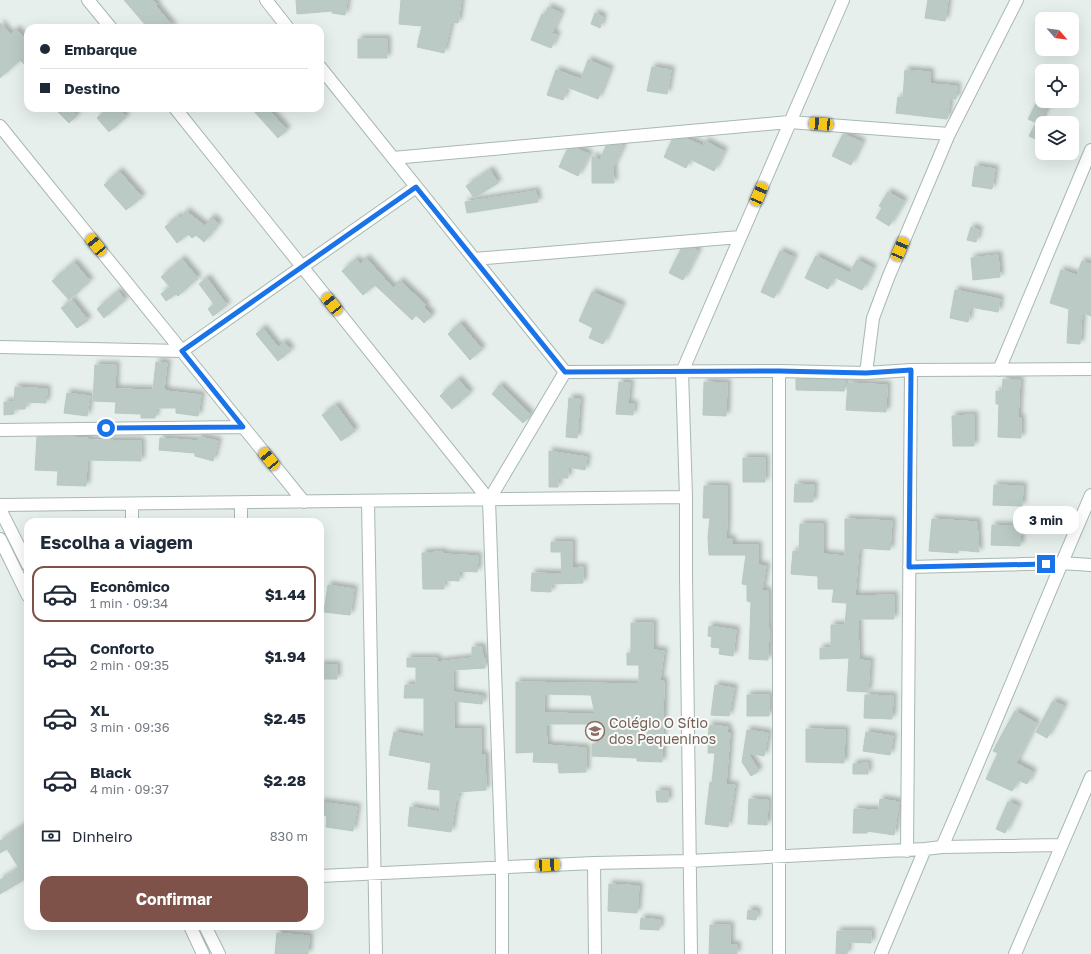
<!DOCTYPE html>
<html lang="pt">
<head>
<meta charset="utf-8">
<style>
  :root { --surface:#fff; --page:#f2f2f3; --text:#1f2937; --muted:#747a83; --line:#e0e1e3; --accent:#7f5249 }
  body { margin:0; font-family:"Golos Text",sans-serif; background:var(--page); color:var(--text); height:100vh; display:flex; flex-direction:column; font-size:15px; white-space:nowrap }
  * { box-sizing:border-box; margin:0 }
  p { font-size:13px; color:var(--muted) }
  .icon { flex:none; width:22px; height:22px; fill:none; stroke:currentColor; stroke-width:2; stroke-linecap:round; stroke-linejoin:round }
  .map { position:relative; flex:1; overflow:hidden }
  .drawer { position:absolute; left:24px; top:518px; width:300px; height:412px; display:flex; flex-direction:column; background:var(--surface); border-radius:12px; box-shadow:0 4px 16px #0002 }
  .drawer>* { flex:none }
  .hud { position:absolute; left:24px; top:24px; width:300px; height:88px; border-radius:12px; box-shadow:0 4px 16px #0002; display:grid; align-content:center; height:88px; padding:0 16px; background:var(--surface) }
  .needle { width:26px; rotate:118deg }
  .tools { position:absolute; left:1035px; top:12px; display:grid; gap:8px }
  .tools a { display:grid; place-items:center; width:44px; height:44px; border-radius:8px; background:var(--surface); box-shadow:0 4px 16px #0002; font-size:20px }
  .end { position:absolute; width:18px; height:18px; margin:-9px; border:5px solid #1a73e8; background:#fff; box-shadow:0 0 0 2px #fff }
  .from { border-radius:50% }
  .bubble { position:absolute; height:28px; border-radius:12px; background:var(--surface); box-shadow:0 4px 16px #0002; font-size:13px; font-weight:700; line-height:28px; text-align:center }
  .car { position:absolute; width:12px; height:24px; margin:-12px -6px; border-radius:5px; box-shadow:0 0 3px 1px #0007; background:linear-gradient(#f5c518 24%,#345 0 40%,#f5c518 0 76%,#345 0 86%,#f5c518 0) }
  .hud b { display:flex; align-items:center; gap:14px; height:38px; font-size:15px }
  .hud b+b { border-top:1px solid var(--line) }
  .hud i { width:10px; height:10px; background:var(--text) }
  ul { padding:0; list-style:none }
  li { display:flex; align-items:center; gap:12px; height:56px; margin:0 8px 6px; padding:0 8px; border:2px solid transparent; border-radius:12px }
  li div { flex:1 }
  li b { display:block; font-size:15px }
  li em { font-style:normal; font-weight:700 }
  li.selected { border-color:var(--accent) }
  li>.icon { width:36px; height:36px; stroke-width:1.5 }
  h2 { padding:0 16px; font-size:18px; line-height:48px }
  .pay { display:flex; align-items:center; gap:10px; height:44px; padding:0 16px; font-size:15px }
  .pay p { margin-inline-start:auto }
  .cta { display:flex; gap:8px; margin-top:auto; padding:8px 16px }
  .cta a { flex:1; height:46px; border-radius:12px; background:var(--accent); color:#fff; font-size:16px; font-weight:700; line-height:46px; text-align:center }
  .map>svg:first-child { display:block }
  .building { fill:#bbcac4; stroke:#b8c9c2; fill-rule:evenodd; filter:url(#shadow) }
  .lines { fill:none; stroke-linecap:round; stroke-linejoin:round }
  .minor-casing { stroke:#a8b8b2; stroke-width:14 }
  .tertiary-casing { stroke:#a8b8b2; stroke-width:14 }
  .minor { stroke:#fff; stroke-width:12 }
  .tertiary { stroke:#fff; stroke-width:12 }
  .route { stroke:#1a73e8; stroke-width:5 }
  .labels { text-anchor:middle; stroke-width:4; stroke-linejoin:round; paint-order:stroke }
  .education-label { font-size:14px; fill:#785e54; stroke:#f7fbf9; text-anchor:start }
</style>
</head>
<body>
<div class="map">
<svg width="1091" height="954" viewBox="0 0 1091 954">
  <defs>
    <filter id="shadow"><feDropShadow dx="3.5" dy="-3.5" stdDeviation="2" flood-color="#0004"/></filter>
  </defs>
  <rect width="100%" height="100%" fill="#e6efeb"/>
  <!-- building -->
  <path class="building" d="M124 0H153L157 5 156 6 174 28H148Z
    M296 0H347L345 15 332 13V11L297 14Z
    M401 0H461L458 23 451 22 444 53 417 47 422 26 399 24Z
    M928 0H948L945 21 925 18Z
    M548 7 561 13 552 33 557 35 551 48 531 40 542 14 545 15Z
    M595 13 603 17 600 28 591 24Z
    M0 23 11 35 16 29 28 42V68L20 60 0 78Z
    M358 39H387V58H358Z
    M588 60 610 69 598 99 567 87 563 100 547 95 556 70 581 79Z
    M652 67 671 70 667 94 647 91Z
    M905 70 930 72V84L957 86 956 99 950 98 947 119 896 113 898 97 903 98Z
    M1037 102 1047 107 1042 118V142L1029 136 1036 123 1028 119Z
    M54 108H70L77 115 69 123Z
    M108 108H118L126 117 109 132 97 118Z
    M251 108H267L287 130 278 138Z
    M843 134 862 142 851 165 832 156Z
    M687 139 703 146 705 141 724 151 714 171 690 159 686 168 664 157 672 140Z
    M621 145 623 146 613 167 614 183H592V156L600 160 606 146Z
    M577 149 589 154 578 176 559 167 567 150Z
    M975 166 995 169 992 189 972 186Z
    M490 170 498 183 474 198 466 186Z
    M119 171 142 197 126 210 104 185Z
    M536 191 538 202 467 213 465 202Z
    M888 192 904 201 889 226 876 218 882 208 879 206Z
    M186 211 205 226 212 217 219 224 204 242 196 235 192 238 188 234 177 243 165 227 178 216 180 219Z
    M971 227 979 230 976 242 967 240Z
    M694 248 698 251 683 280 669 273 681 249Z
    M780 251 794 257 774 298 761 292Z
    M998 255 1000 277 973 280 971 258Z
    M816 256 850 273 857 260 873 268 862 290 834 277 828 289 805 278Z
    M366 258 393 288 400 281 426 305 424 307 432 315 424 323 416 315 412 320 375 285 363 295 342 271 356 259 360 264Z
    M182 259 198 278 178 296 176 294 166 301 161 294 170 287 161 277Z
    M1082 261 1091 264V316L1082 312 1080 344 1067 343 1069 309 1050 303 1061 270 1077 275Z
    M74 262 90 281 69 300 52 281Z
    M207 278 227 305 213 316 208 309 214 304 199 284Z
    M955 290 1000 299 998 312 970 307 968 322 950 318Z
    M118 291 125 300 104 318 97 309Z
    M592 292 622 305 603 344 589 338 593 328 579 321Z
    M72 300 88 320 77 328 61 308Z
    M460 323 482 349 470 360 448 334Z
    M263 328 278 347 284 342 291 350 278 361 256 334Z
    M156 362 167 363 164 390H166V391L201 395 198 416 176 413V408H156L155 418H141V414L115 413 116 402 93 401 95 365H116L115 389 153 390Z
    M458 379 470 393 452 409 440 396Z
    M796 379 845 380 844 391 796 390Z
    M1003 379 1020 380 1018 418H1021V438L998 437 999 404H996V391L1002 392Z
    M619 382 630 383 628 404H634L633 415 616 414Z
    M704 382 727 383 726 416 703 415Z
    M848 383 887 385 886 412 846 410Z
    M500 385 531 415 523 423 492 394Z
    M15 387 47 389 46 403 26 402 25 409H14Z
    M67 393 90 396 87 416 64 413Z
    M569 398 580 399 577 438 566 437Z
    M4 402H13L14 414 4 415Z
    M336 405 355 431 341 441 322 415Z
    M974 415V446H953L952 416Z
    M37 437H66L88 438V440L141 441V461L87 460 86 486 57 485 58 471 35 470Z
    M199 437 218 441 213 461 195 456V453L159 450 160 438 198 441Z
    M549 451 587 457 585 470 568 467V478H558V487H549Z
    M743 458H765V482H743Z
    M795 484 814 485 813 502H794Z
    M994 485 1023 486 1022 506 993 505Z
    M704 486H727V523L726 539H732V545H758V565L766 566 762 591H768V627H769L768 660 749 659 751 602 747 601V585L742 584 746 555H709L708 537 710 518H703Z
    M845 519 892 521 890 550 859 548 855 596 894 595V619H858L859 660 870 661 868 692 847 691 849 658 820 659V648H831V625H845L847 603 832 602 834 589H818V576L791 574 793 551 799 552 800 524H823V554L845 556Z
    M932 519 977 522 979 552 958 550V553L929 551Z
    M992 525 1021 527 1020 546 991 545Z
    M551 542H572V568L583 567V583L551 584V592L531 591 532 573 562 574 561 552H551Z
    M443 552V554L478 556 477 572 459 571V581L444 580V589H423L422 553Z
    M328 585 354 589 350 615 324 612Z
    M631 623H653V650L664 651 660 681H664L662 762 637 761V758L592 756V744H596V724H546L547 745 586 748V772L559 773 558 763 533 762 534 752 516 753V682L639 684V665H627V653H631ZM544 694 591 695 595 714 544 713Z
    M709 626 736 630 733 656 719 654 720 648 711 647 712 637 708 636Z
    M472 647H482L483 658H485V668L453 670V692L483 696 482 704 454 701V729H481V755H485L486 790 458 792V799H456L451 832 408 826 410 807 440 812V790L428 789 431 763 389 755 394 732 424 737V698H404L405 685H416V667H407V658H437V662L472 658Z
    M320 665H337V679H320Z
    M715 685 734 688 729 716 711 715Z
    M747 695H769V716H747Z
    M865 695 893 696 892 719 864 718Z
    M1053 701 1064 706 1047 738 1036 732Z
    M1015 711 1036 723 1016 763 1033 772 1027 784 1018 780 1012 791 986 779 998 753 993 751Z
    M709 725 728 727 727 732 730 733 726 785H735L728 827 705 824 710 782 712 783 715 753H708Z
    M806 729 845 730 844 763 806 762Z
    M747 730 768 733 764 756 748 753 759 771 751 776 742 762Z
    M866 732 893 736 890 755 863 751Z
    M868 763V774H853V764Z
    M656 791H668V802H657Z
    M749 799 768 800 767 825 748 824Z
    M880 799 899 802 894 835 867 831V833H853L854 809 879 810Z
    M320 802 357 807 353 831 326 827 327 816 320 815Z
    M1008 802 1018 806 1005 833 996 829Z
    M23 826 28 834 25 837 28 843V884L25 879 0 894V880L19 868 7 849 0 853V841Z
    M609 884 639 886 637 913 608 911Z
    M748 910 757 911 756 920 747 919Z
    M641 918 660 920 659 930 640 929Z
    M710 925H730V945H737V954H709Z
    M837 931H871V943L848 942 847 954H836Z
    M277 933 309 936 308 954H275Z"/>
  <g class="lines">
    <defs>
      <path id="minor" d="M88 0 111 28
        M266 0 288 28
        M320 67 565 372
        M175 108 489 500
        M0 126 304 502
        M393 158 789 122 949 134
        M474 259 740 237
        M0 347 182 351 416 187
        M999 370 1091 150
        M779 371V954
        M565 372 779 371 866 373 911 370 1091 369
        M866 373 873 318 888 278 949 134 1017 0
        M0 430 243 427
        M368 501 376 954
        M0 505 686 497
        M132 522V504
        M241 522V503
        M909 567 1061 563 1091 565
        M942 847C993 731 1040 612 1091 495
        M907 851 911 370
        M594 863 595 954
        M320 876 594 863 689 861 925 849
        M502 954V868L489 500 565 372
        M691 954 686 576V497L682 372 843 0
        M881 954 925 849 942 847 1061 845
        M1015 954 1091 777"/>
      <path id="tertiary" d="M0 509 28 565
        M0 539 28 596
        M190 926 203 954
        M205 926 219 954"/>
    </defs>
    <!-- minor casing -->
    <use href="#minor" class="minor-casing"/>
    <!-- tertiary casing -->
    <use href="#tertiary" class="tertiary-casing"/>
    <!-- minor -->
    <use href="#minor" class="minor"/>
    <!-- tertiary -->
    <use href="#tertiary" class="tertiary"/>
  </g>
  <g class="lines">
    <!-- route -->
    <path class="route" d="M106 428 243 427 182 351 416 187 565 372 779 371 866 373 911 370 909 567 1046 564"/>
  </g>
  <!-- icons -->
  <defs>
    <symbol id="school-ring" viewBox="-11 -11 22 22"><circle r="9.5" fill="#f7fbf9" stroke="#8d6e63" stroke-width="1.5"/><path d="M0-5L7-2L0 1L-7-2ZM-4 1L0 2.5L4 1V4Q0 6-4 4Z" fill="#8d6e63"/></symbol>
  </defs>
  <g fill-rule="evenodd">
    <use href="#school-ring" x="584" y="720" width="22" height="22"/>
  </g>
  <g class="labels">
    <!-- education labels -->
    <g class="education-label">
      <text x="609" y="728">Colégio O Sítio<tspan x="609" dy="16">dos Pequeninos</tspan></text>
    </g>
  </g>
</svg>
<div class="tools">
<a><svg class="needle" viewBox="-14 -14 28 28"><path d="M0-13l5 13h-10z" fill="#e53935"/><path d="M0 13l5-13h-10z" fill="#747a83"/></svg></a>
<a><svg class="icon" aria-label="locate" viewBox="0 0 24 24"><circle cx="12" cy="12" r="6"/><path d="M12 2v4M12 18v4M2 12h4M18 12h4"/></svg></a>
<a><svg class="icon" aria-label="layers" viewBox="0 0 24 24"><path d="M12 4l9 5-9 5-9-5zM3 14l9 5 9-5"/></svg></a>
</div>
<i class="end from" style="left:106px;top:428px"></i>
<i class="end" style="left:1046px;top:564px"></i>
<div class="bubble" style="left:1013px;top:506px;width:66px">3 min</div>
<i class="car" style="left:821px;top:124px;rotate:274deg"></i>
<i class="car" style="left:759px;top:194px;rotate:23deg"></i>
<i class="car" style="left:96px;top:245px;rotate:321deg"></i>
<i class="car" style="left:900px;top:249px;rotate:23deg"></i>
<i class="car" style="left:332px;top:304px;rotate:321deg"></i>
<i class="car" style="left:269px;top:459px;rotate:321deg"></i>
<i class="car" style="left:548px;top:865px;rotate:87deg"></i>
<div class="hud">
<b><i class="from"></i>Embarque</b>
<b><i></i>Destino</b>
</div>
<section class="drawer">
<h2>Escolha a viagem</h2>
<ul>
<li class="selected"><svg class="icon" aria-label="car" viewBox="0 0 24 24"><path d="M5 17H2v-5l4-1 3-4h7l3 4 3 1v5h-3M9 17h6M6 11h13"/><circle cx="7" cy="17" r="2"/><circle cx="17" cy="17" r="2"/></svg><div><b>Econômico</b><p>1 min · 09:34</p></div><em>$1.44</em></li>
<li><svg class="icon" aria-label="car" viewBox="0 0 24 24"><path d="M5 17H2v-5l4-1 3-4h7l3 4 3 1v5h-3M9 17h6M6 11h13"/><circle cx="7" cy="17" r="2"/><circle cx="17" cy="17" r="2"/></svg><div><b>Conforto</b><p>2 min · 09:35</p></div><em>$1.94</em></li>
<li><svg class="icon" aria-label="car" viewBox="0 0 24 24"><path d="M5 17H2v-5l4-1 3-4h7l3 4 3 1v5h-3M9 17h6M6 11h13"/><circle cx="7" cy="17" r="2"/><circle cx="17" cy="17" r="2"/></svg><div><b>XL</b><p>3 min · 09:36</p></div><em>$2.45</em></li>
<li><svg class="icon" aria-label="car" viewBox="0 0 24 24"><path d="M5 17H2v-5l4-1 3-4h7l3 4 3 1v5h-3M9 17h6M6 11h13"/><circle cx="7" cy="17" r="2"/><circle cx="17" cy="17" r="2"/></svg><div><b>Black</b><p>4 min · 09:37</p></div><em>$2.28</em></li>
</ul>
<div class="pay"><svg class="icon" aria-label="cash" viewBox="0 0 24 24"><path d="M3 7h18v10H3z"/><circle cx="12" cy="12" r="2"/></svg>Dinheiro<p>830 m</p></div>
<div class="cta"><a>Confirmar</a></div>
</section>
</div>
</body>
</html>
